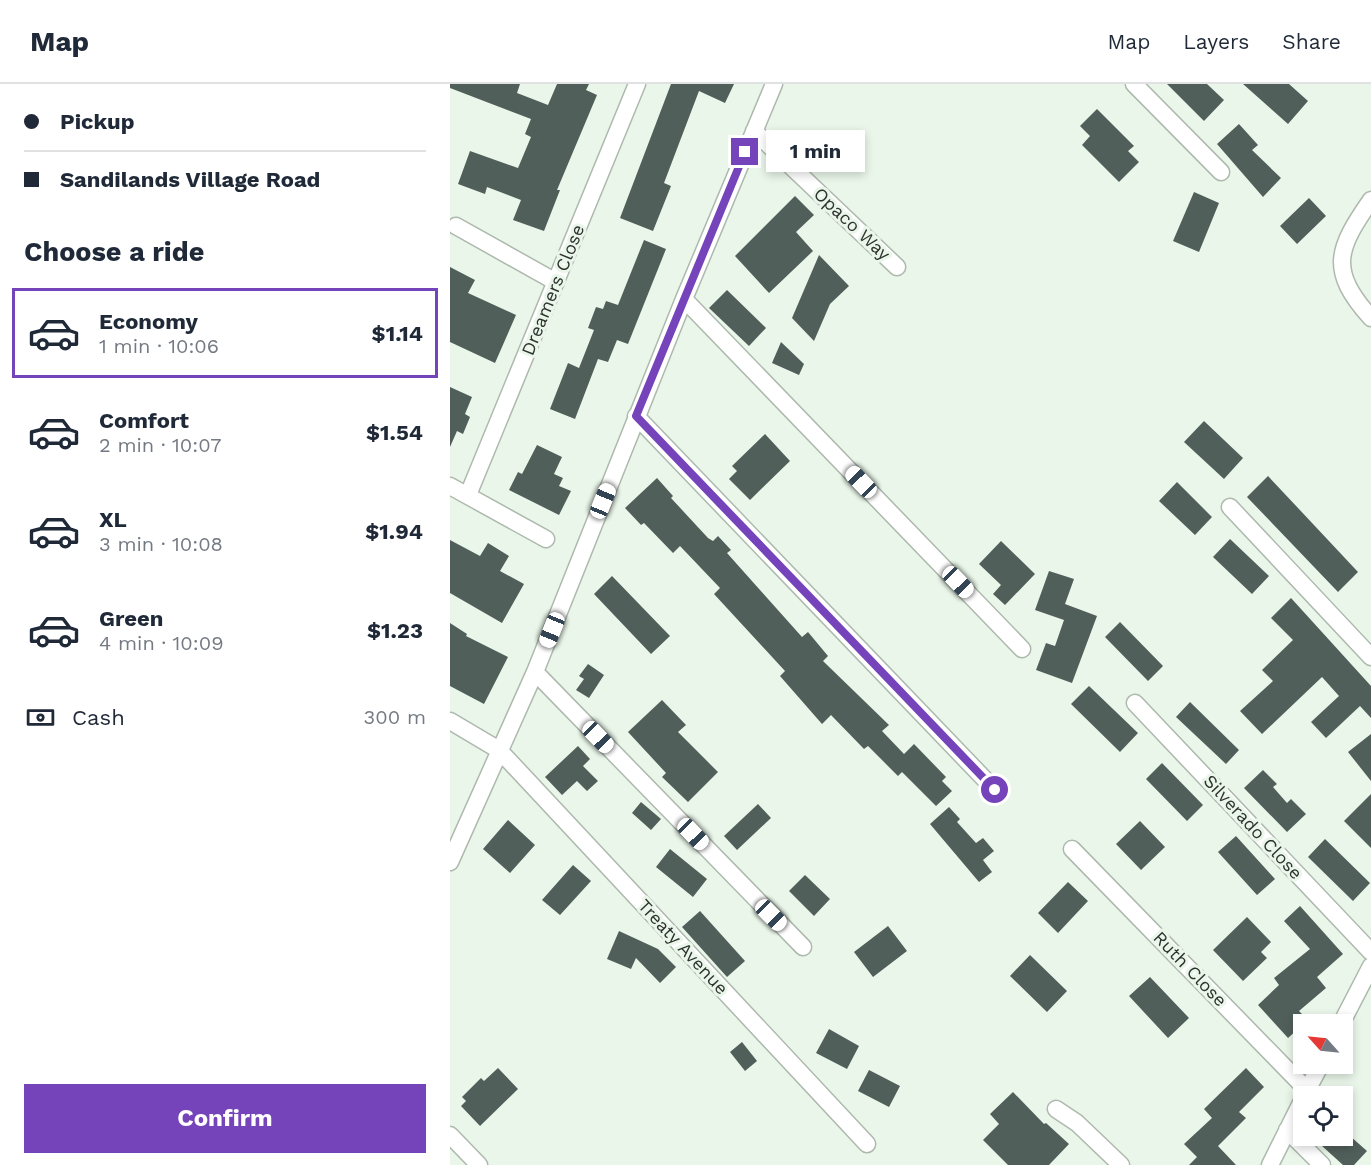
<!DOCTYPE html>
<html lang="en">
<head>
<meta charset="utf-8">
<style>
  :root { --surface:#fff; --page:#f2f2f3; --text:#1f2937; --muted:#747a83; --line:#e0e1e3; --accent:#7544bb }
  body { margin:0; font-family:"Work Sans",sans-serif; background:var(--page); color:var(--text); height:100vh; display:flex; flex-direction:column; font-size:22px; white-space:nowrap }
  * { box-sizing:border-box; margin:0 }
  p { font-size:20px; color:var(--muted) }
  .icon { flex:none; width:33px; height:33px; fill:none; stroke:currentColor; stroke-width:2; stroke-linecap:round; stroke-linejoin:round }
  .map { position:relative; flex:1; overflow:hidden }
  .drawer { display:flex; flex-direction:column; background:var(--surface); width:450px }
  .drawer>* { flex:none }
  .guide { display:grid; align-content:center; height:132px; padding:0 24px; background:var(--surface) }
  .needle { width:39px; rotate:297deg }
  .controls { position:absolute; left:843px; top:930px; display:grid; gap:12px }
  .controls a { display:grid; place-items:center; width:60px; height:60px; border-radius:0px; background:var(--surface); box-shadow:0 3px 9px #0003; font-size:30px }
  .end { position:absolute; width:27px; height:27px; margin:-14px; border:8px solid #7544bb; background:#fff; box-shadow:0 0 0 3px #fff }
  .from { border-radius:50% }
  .bubble { position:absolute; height:42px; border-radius:0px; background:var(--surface); box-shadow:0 3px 9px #0003; font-size:20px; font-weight:700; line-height:42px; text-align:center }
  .car { position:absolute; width:18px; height:36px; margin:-18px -9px; border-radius:8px; box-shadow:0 0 4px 2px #0007; background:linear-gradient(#fff 24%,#345 0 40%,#fff 0 76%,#345 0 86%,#fff 0) }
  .guide b { display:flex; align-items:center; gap:21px; height:57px; font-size:22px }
  .guide b+b { border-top:2px solid var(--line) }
  .guide i { width:15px; height:15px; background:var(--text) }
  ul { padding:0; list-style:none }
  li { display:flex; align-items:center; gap:18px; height:90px; margin:0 12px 9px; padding:0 12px; border:3px solid transparent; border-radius:0px }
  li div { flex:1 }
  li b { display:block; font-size:22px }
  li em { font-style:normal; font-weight:700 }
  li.current { border-color:var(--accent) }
  li>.icon { width:54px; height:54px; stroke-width:1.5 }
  h2 { padding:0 24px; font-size:27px; line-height:72px }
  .pay { display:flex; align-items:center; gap:15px; height:66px; padding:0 24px; font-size:22px }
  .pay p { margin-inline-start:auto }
  .cta { display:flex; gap:12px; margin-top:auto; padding:12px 24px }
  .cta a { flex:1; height:69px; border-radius:0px; background:var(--accent); color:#fff; font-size:24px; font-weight:700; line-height:69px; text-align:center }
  header { display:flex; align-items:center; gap:36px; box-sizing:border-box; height:84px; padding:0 30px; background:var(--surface); border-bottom:2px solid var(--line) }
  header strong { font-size:28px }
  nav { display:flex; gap:33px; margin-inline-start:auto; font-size:21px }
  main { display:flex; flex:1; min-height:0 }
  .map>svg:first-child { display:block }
  .building { fill:#515f5b }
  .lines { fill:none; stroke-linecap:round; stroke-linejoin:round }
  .street-casing { stroke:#aeb9ae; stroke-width:19 }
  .street { stroke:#fff; stroke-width:16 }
  .route { stroke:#7544bb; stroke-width:8 }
  .labels { text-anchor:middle; stroke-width:6; stroke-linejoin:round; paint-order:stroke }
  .street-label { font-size:18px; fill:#2e322e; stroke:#eaf6ea }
</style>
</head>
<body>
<header>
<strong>Map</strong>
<nav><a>Map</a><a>Layers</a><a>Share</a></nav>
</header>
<main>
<section class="drawer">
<div class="guide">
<b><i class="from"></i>Pickup</b>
<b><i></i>Sandilands Village Road</b>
</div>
<h2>Choose a ride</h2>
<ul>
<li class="current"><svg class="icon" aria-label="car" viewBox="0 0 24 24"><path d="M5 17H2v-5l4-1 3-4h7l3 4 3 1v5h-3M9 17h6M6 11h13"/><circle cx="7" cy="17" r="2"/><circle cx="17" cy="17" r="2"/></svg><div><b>Economy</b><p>1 min · 10:06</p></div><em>$1.14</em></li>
<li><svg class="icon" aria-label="car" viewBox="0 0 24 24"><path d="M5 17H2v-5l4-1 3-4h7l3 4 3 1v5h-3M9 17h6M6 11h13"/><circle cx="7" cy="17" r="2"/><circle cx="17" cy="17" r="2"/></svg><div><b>Comfort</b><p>2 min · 10:07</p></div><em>$1.54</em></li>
<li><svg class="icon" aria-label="car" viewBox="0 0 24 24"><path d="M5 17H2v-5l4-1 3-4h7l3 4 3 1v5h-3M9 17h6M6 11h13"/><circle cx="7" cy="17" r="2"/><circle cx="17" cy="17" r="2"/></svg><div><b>XL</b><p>3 min · 10:08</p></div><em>$1.94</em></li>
<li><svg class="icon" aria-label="car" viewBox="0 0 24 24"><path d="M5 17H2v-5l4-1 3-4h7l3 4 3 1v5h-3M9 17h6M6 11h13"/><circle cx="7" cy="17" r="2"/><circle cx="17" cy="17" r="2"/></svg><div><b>Green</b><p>4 min · 10:09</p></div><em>$1.23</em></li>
</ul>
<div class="pay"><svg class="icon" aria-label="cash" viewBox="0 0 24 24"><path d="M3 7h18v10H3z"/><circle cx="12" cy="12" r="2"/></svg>Cash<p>300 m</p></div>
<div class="cta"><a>Confirm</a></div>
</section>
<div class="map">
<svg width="921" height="1081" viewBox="0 0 921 1081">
  <rect width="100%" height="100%" fill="#eaf6ea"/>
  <!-- building -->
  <path class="building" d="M0 0H70L67 9 98 21 107 0H139L136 6 147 11 107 106H110L94 147 63 136 71 116 37 103 35 110 8 100 20 67 68 84 81 53 75 50 81 35 0 4Z
    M221 0H284L275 19 249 7 214 99 221 102 203 147 170 134Z
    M717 0H757L774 16 754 37Z
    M793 0H839L858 17 838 40Z
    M647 25 684 62 678 67 689 78 669 98 632 61 640 52 630 42Z
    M789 40 808 61 802 66 831 94 813 113 767 60Z
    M744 108 769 119 749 168 723 157Z
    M345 112 364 131 346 148 363 167 319 209 285 172Z
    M859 114 876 132 847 160 830 142Z
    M194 156 216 165 178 260 167 256 158 278 148 275 125 335 100 325 118 279 129 284 144 246 138 244 146 223 153 225 156 217 168 221Z
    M369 171 399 202 380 220 364 257 342 234Z
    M0 183 25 196 18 209 66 231 45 279 0 258Z
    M277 206 316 244 299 262 259 224Z
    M331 258 354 280 349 291 322 279Z
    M0 303 22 313 15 330 20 333 13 350 7 347 0 363Z
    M754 337 793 374 774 395 734 358Z
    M315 350 340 377 300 416 279 395 287 387 282 382Z
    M87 361 112 373 104 390 113 394 109 402 121 407 109 431 59 406 68 388 72 390Z
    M818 392 908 488 888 508 797 413Z
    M207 394 223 412 221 414 258 454 263 457 268 452 281 466 277 469 352 553 358 548 378 572 373 577 439 641 432 647 454 670 464 660 496 693 492 697 502 707 486 722 452 688 448 692 418 662 414 665 381 631 372 640 330 592 335 587 264 510 270 504 230 462 223 469 194 439 191 441 175 424Z
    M727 398 762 433 745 451 709 417Z
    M780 455 819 492 802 510 763 473Z
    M0 456 30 472 38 459 59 472 50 487 74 500 52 539 0 509Z
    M551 457 585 490 555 521 543 510 551 501 529 480Z
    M599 487 624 495 615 520 647 532 622 599 586 586 596 559 605 562 614 536 585 526Z
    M162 492 220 552 201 570 144 510Z
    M841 514 921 602V634L910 622 876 654 861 638 889 612 872 593 812 650 790 627 823 597 812 586 843 556 821 534Z
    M670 538 713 582 698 597 655 553Z
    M0 539 17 550 16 552 58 573 34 620 0 602Z
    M138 580 154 591 139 614 126 606 134 595 129 592Z
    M639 602 688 649 670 668 621 620Z
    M212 616 236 641 228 648 268 688 238 718 212 693 216 689 178 648Z
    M740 618 789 666 776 680 726 633Z
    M921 650V697L898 668Z
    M128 662 140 675 133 682 148 697 137 707 127 697 112 711 95 693Z
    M712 679 753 721 737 737 696 695Z
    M813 686 827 700 823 703 837 719 841 715 856 730 837 748 794 704Z
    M921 710V764L894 737Z
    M191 718 211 735 201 746 182 729Z
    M308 720 321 734 287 766 274 752Z
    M499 723 510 735 507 738 526 759 533 754 544 767 533 776 542 788 529 798 480 740Z
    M58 736 85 761 60 789 33 765Z
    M690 737 715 763 691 786 666 760Z
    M786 752 825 795 807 811 768 768Z
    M875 755 920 799 903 817 858 773Z
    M220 765 257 795 243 813 206 783Z
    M123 781 141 797 110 831 92 816Z
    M355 791 380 815 364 832 339 807Z
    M618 798 638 817 608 849 588 829Z
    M850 822 893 870 867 893 876 904 849 927 858 936 838 954 808 921 829 901 824 894 860 865 834 837Z
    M250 827 295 877 277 893 232 843Z
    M797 833 821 858 811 868 817 874 793 897 763 866Z
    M438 842 457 867 423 893 404 868Z
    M169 847 208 865 226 883 210 899 186 874 181 885 157 875Z
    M580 871 617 907 597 928 560 892Z
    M700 893 739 934 718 954 679 912Z
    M379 945 409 962 397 985 366 969Z
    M292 958 307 977 295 987 280 968Z
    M48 984 68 1005 30 1042 11 1022 16 1017 12 1013 31 994 34 997Z
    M796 984 814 1003 789 1028 796 1034 768 1062 786 1081H739L747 1073 734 1060 762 1034 754 1025Z
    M419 986 450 1002 439 1023 408 1007Z
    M563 1008 594 1040 596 1039 619 1060 599 1081H558L533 1056 549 1040 540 1030Z
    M861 1052H900L917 1067 904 1081H893Z"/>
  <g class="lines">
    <defs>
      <path id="street" d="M684 0 771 88
        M304 47 447 183
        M921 116C887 165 878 186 921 234
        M6 142 106 198
        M234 215 572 565
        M186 332 545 706
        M0 402 96 455
        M18 411 187 0
        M780 423 921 573
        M85 588 353 863
        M685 619 921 868
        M0 637 49 666 417 1060
        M622 765 857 1006
        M0 778 85 588 234 215 324 0
        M891 940 921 882
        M854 1012 871 980
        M606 1025 627 1039 671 1081
        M837 1046 872 1081
        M0 1051 29 1081
        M820 1081 854 1013"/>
    </defs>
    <!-- street casing -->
    <use href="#street" class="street-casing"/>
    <!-- street -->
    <use href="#street" class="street"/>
  </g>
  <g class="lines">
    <!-- route -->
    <path class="route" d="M295 68 186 332 545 706"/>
  </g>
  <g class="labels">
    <!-- street labels -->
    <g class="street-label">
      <text transform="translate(402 140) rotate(43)" y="6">Opaco Way</text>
      <text transform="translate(103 206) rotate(-68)" y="6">Dreamers Close</text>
      <text transform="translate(803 743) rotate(47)" y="6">Silverado Close</text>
      <text transform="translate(233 863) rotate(47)" y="6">Treaty Avenue</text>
      <text transform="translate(740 885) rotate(46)" y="6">Ruth Close</text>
    </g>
  </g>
</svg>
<div class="controls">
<a><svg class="needle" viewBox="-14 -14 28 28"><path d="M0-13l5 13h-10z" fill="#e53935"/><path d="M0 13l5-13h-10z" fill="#747a83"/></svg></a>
<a><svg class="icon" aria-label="locate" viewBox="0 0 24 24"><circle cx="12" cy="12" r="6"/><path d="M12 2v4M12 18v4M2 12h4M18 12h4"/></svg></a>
</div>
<i class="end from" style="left:545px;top:706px"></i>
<i class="end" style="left:295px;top:68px"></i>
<div class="bubble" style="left:316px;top:46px;width:99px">1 min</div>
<i class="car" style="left:411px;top:398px;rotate:316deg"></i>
<i class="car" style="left:153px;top:417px;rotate:22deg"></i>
<i class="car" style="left:508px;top:498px;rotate:136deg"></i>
<i class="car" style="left:102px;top:546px;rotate:202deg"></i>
<i class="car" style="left:148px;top:653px;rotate:136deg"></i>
<i class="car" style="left:243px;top:750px;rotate:136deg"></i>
<i class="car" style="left:321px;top:831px;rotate:135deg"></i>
</div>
</main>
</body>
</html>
